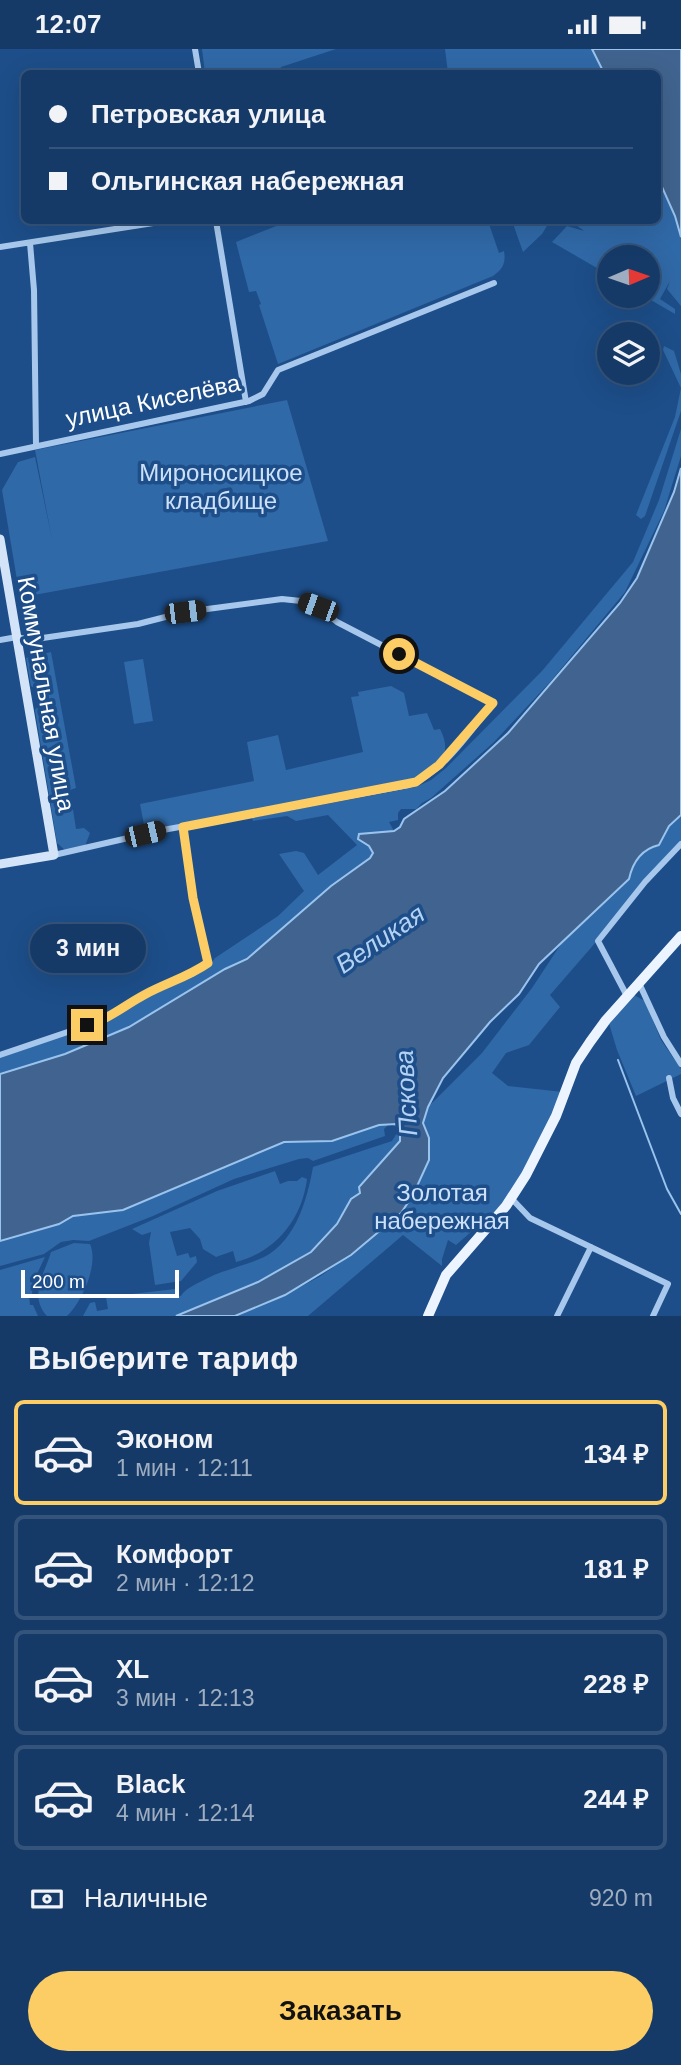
<!DOCTYPE html>
<html lang="ru">
<head>
<meta charset="utf-8">
<style>
  :root { --surface:#163a67; --page:#234570; --text:#f1f3f6; --muted:#9eadc0; --line:#35547b; --accent:#fccd65 }
  body { margin:0; font-family:Arial,sans-serif; background:var(--page); color:var(--text); height:100vh; display:flex; flex-direction:column; font-size:26px; white-space:nowrap }
  * { box-sizing:border-box; margin:0 }
  p { font-size:23px; color:var(--muted) }
  .icon { flex:none; width:38px; height:38px; fill:none; stroke:currentColor; stroke-width:2; stroke-linecap:round; stroke-linejoin:round }
  .map { position:relative; height:1267px; overflow:hidden }
  .panel { display:flex; flex-direction:column; background:var(--surface); flex:1 }
  .panel>* { flex:none }
  .guide { position:absolute; left:21px; top:21px; width:640px; height:154px; border-radius:10px; box-shadow:0 7px 28px #0002,0 0 0 2px var(--line); display:grid; align-content:center; height:154px; padding:0 28px; background:var(--surface) }
  .needle { width:46px; rotate:88deg }
  .controls { position:absolute; left:597px; top:196px; display:grid; gap:14px }
  .controls a { display:grid; place-items:center; width:63px; height:63px; border-radius:50%; background:var(--surface); box-shadow:0 7px 28px #0002,0 0 0 2px var(--line); font-size:35px }
  .scale { position:absolute; left:21px; bottom:18px; width:158px; box-sizing:border-box; padding-left:7px; border:4px solid #fff; border-top:0; font-size:19px; line-height:24px; white-space:nowrap; color:#fff; -webkit-text-stroke:5px #1d4e89; paint-order:stroke }
  .end { position:absolute; width:32px; height:32px; margin:-16px; border:9px solid #fccd65; background:#111; box-shadow:0 0 0 4px #111 }
  .from { border-radius:50% }
  .bubble { position:absolute; height:49px; border-radius:24px; background:var(--surface); box-shadow:0 7px 28px #0002,0 0 0 2px var(--line); font-size:23px; font-weight:600; line-height:49px; text-align:center }
  .car { position:absolute; width:21px; height:42px; margin:-21px -10px; border-radius:9px; box-shadow:0 0 5px 2px #0007; background:linear-gradient(#222 24%,#8ab4d8 0 40%,#222 0 76%,#8ab4d8 0 86%,#222 0) }
  .guide b { display:flex; align-items:center; gap:24px; height:66px; font-size:26px }
  .guide b+b { border-top:2px solid var(--line) }
  .guide i { width:18px; height:18px; background:var(--text) }
  ul { padding:0; list-style:none }
  li { display:flex; align-items:center; gap:21px; height:105px; margin:0 14px 10px; padding:0 14px; border:4px solid var(--line); border-radius:10px }
  li div { flex:1 }
  li b { display:block; font-size:26px }
  li em { font-style:normal; font-weight:600 }
  li.selected { border-color:var(--accent) }
  li>.icon { width:63px; height:63px; stroke-width:1.5 }
  h2 { padding:0 28px; font-size:32px; line-height:84px }
  .pay { display:flex; align-items:center; gap:18px; height:77px; padding:0 28px; font-size:26px }
  .pay p { margin-inline-start:auto }
  .cta { display:flex; gap:14px; margin-top:auto; padding:14px 28px }
  .cta a { flex:1; height:80px; border-radius:42px; background:var(--accent); color:#111; font-size:28px; font-weight:600; line-height:80px; text-align:center }
  .status { display:flex; justify-content:space-between; align-items:center; height:49px; padding:0 35px; background:var(--surface); direction:ltr }
  .status svg { height:19px; fill:currentColor }
  .map>svg:first-child { display:block }
  .green { fill:#3069a7 }
  .water { fill:#40648f; stroke:#9ac3ee; stroke-width:2 }
  .lines { fill:none; stroke-linecap:round; stroke-linejoin:round }
  .stream { stroke:#9ac3ee; stroke-width:2 }
  .minor { stroke:#a7c8ec; stroke-width:6 }
  .secondary { stroke:#d3e4f9; stroke-width:9 }
  .primary { stroke:#ecf4ff; stroke-width:10 }
  .route { stroke:#fccd65; stroke-width:9 }
  .labels { text-anchor:middle; stroke-width:7; stroke-linejoin:round; paint-order:stroke }
  .street-label { font-size:24px; fill:#fff; stroke:#1d4e89 }
  .park-label { font-size:24px; fill:#cce1f9; stroke:#1d4e89 }
  .water-label { font-size:26px; font-style:italic; fill:#b3d2f3; stroke:#1d4e89 }
</style>
</head>
<body>
<div class="status"><b>12:07</b><svg viewBox="0 0 49 12"><path d="M0 12V9h3v3zM5 12V6h3v6zM10 12V3h3v9zM15 12V0h3v12zM26 1h20v11H26zM47 4h2v5h-2z"/></svg></div>
<div class="map">
<svg width="681" height="1267" viewBox="0 0 681 1267">
  <rect width="100%" height="100%" fill="#1d4e89"/>
  <!-- green -->
  <path class="green" d="M202 0H336L281 18 278 24H205Z
    M445 0H592L604 24H448Z
    M658 129 675 167 681 188V257L667 240 670 232 660 250 675 260V265L644 247H648V208H609V226L552 193 567 177 584 182 571 172H658Z
    M289 172H488L499 204 504 202C506 214 503 220 493 227L278 315 259 256 261 255 256 242 249 243 236 193Z
    M512 172H550L542 185 523 203Z
    M664 297 674 302 681 325V362L645 467 641 470 636 466 675 368 681 339 663 301Z
    M287 351 328 492 34 546 40 585H26L2 441 18 413 35 408 52 490 35 401Z
    M681 380V407L664 462 625 543 550 633 494 693 431 749 422 754 416 760H401L398 764V771L389 773 394 782 359 785 358 790 369 797 373 804 370 809 331 837 247 910 225 920 129 978 65 1005 0 1025V1009L87 978 209 917 215 909 278 867 304 842 279 805 296 802 304 804 318 826 357 796 328 766 296 772 287 767 253 772 252 769 416 738 431 731 446 719 542 622 633 513 659 451Z
    M51 603 76 739 70 741 76 780 84 779 90 784 85 797 65 801 57 794 35 661 41 653 40 642 31 637 26 609Z
    M143 610 153 672 134 675 124 613Z
    M391 637 404 644 409 667 427 664 434 681 440 680C456 710 432 721 409 733L146 786 140 755 254 732 247 693 278 686 286 721 363 703 351 648 359 647 358 643Z
    M681 766V795L550 946 560 958 529 996 506 1004 492 1024 508 1037 563 1043 533 1108 501 1157 456 1196 448 1191 442 1210V1217L403 1186 308 1267H236L285 1246 319 1228 351 1206 401 1164 429 1089 423 1074 428 1058 482 1004 532 939 561 895 629 830C633 812 642 800 659 796L669 777Z
    M632 945 645 952 661 991 681 1020V1025L636 1047 617 1001 608 971Z
    M389 1075 384 1080 385 1087 313 1112 308 1109 299 1110 234 1130 153 1167 89 1192 73 1191 61 1193 44 1205 0 1217V1192L58 1175 73 1167 123 1161 284 1093 332 1092 379 1076Z
    M392 1075H395L399 1078 400 1092 360 1140V1144L351 1150 337 1175 311 1203 258 1233 177 1267H83L90 1254 95 1253 97 1262 108 1260 106 1248 175 1240V1246L181 1247C185 1240 194 1236 202 1232 220 1222 239 1218 257 1211 294 1198 307 1152 313 1118L392 1092 397 1084 396 1078Z
    M275 1122 280 1135 288 1132H297L302 1128 307 1130C302 1170 276 1203 236 1213L233 1202 216 1208 203 1200 200 1190 190 1179 170 1183 177 1207 188 1204 190 1209 196 1207 197 1213 181 1232 155 1236 149 1194 151 1183 142 1186 132 1180 217 1142Z
    M74 1194 90 1195C99 1215 82 1253 67 1267H47C28 1246 45 1224 51 1203Z
    M45 1208 36 1227 30 1228V1233L33 1234 32 1245 29 1246 30 1256H33L38 1267H0V1221Z"/>
  <!-- water -->
  <path class="water" d="M592 0H681V188L675 167 658 129V24H604Z
    M681 419V766L669 777 659 796C642 800 633 812 629 830L539 915 519 945 490 973 443 1029 428 1058 423 1074 429 1089V1111L413 1146 401 1164 351 1206 285 1246 235 1267H176L258 1233 311 1203 337 1175 351 1150 360 1144 359 1138 400 1092V1081L396 1075 379 1076 332 1092 284 1093 123 1161 73 1167 59 1175 0 1192V1025L65 1005 129 978 225 920 247 910 331 837 370 809 373 804 369 797 358 790 359 785 394 782 400 778 404 770 445 742 508 684 620 554 637 529 674 443Z"/>
  <g class="lines">
    <!-- stream -->
    <path class="stream" d="M618 1011 667 1140 681 1165"/>
    <!-- minor -->
    <path class="minor" d="M195 0 199 24
      M216 172 246 353
      M30 194 34 241 36 397
      M0 198 166 172
      M0 405 249 352 263 345 278 321 494 234
      M0 591 17 588 29 591 138 575 185 563 282 550 301 552 318 558 337 573 493 654C470 682 444 723 409 736L163 781 54 806
      M639 934 664 988 681 1015
      M627 947 598 892 645 833 681 795
      M0 1006 103 971 145 945 192 925 208 914 190 833 183 778
      M669 1029 673 1049 681 1065
      M512 1150 530 1169 668 1235 653 1267
      M557 1267 591 1198"/>
    <!-- secondary -->
    <path class="secondary" d="M0 490 54 806 0 815"/>
    <!-- primary -->
    <path class="primary" d="M428 1267 446 1226 506 1157 526 1126 556 1067 576 1014 590 993 606 971 681 887"/>
  </g>
  <g class="lines">
    <!-- route -->
    <path class="route" d="M87 976C108 971 125 956 144 946 166 934 188 928 208 914L193 849 183 778 416 733 439 716 493 654 399 605"/>
  </g>
  <g class="labels">
    <!-- street labels -->
    <g class="street-label">
      <text transform="translate(153 352) rotate(-12)" y="8">улица Киселёва</text>
      <text transform="translate(46 645) rotate(80)" y="8">Коммунальная улица</text>
    </g>
    <!-- park labels -->
    <g class="park-label">
      <text x="221" y="432">Мироносицкое<tspan x="221" dy="28">кладбище</tspan></text>
      <text x="442" y="1152">Золотая<tspan x="442" dy="28">набережная</tspan></text>
    </g>
    <!-- water labels -->
    <g class="water-label">
      <text transform="translate(380 890) rotate(-34)" y="9">Великая</text>
      <text transform="translate(406 1044) rotate(-93)" y="9">Пскова</text>
    </g>
  </g>
</svg>
<div class="controls">
<a><svg class="needle" viewBox="-14 -14 28 28"><path d="M0-13l5 13h-10z" fill="#e53935"/><path d="M0 13l5-13h-10z" fill="#9eadc0"/></svg></a>
<a><svg class="icon" aria-label="layers" viewBox="0 0 24 24"><path d="M12 4l9 5-9 5-9-5zM3 14l9 5 9-5"/></svg></a>
</div>
<div class="scale">200 m</div>
<i class="end from" style="left:399px;top:605px"></i>
<i class="end" style="left:87px;top:976px"></i>
<div class="bubble" style="left:30px;top:875px;width:116px">3 мин</div>
<i class="car" style="left:318px;top:558px;rotate:290deg"></i>
<i class="car" style="left:185px;top:563px;rotate:83deg"></i>
<i class="car" style="left:145px;top:785px;rotate:77deg"></i>
<div class="guide">
<b><i class="from"></i>Петровская улица</b>
<b><i></i>Ольгинская набережная</b>
</div>
</div>
<section class="panel">
<h2>Выберите тариф</h2>
<ul>
<li class="selected"><svg class="icon" aria-label="car" viewBox="0 0 24 24"><path d="M5 17H2v-5l4-1 3-4h7l3 4 3 1v5h-3M9 17h6M6 11h13"/><circle cx="7" cy="17" r="2"/><circle cx="17" cy="17" r="2"/></svg><div><b>Эконом</b><p>1 мин · 12:11</p></div><em>134 ₽</em></li>
<li><svg class="icon" aria-label="car" viewBox="0 0 24 24"><path d="M5 17H2v-5l4-1 3-4h7l3 4 3 1v5h-3M9 17h6M6 11h13"/><circle cx="7" cy="17" r="2"/><circle cx="17" cy="17" r="2"/></svg><div><b>Комфорт</b><p>2 мин · 12:12</p></div><em>181 ₽</em></li>
<li><svg class="icon" aria-label="car" viewBox="0 0 24 24"><path d="M5 17H2v-5l4-1 3-4h7l3 4 3 1v5h-3M9 17h6M6 11h13"/><circle cx="7" cy="17" r="2"/><circle cx="17" cy="17" r="2"/></svg><div><b>XL</b><p>3 мин · 12:13</p></div><em>228 ₽</em></li>
<li><svg class="icon" aria-label="car" viewBox="0 0 24 24"><path d="M5 17H2v-5l4-1 3-4h7l3 4 3 1v5h-3M9 17h6M6 11h13"/><circle cx="7" cy="17" r="2"/><circle cx="17" cy="17" r="2"/></svg><div><b>Black</b><p>4 мин · 12:14</p></div><em>244 ₽</em></li>
</ul>
<div class="pay"><svg class="icon" aria-label="cash" viewBox="0 0 24 24"><path d="M3 7h18v10H3z"/><circle cx="12" cy="12" r="2"/></svg>Наличные<p>920 m</p></div>
<div class="cta"><a>Заказать</a></div>
</section>
</body>
</html>
